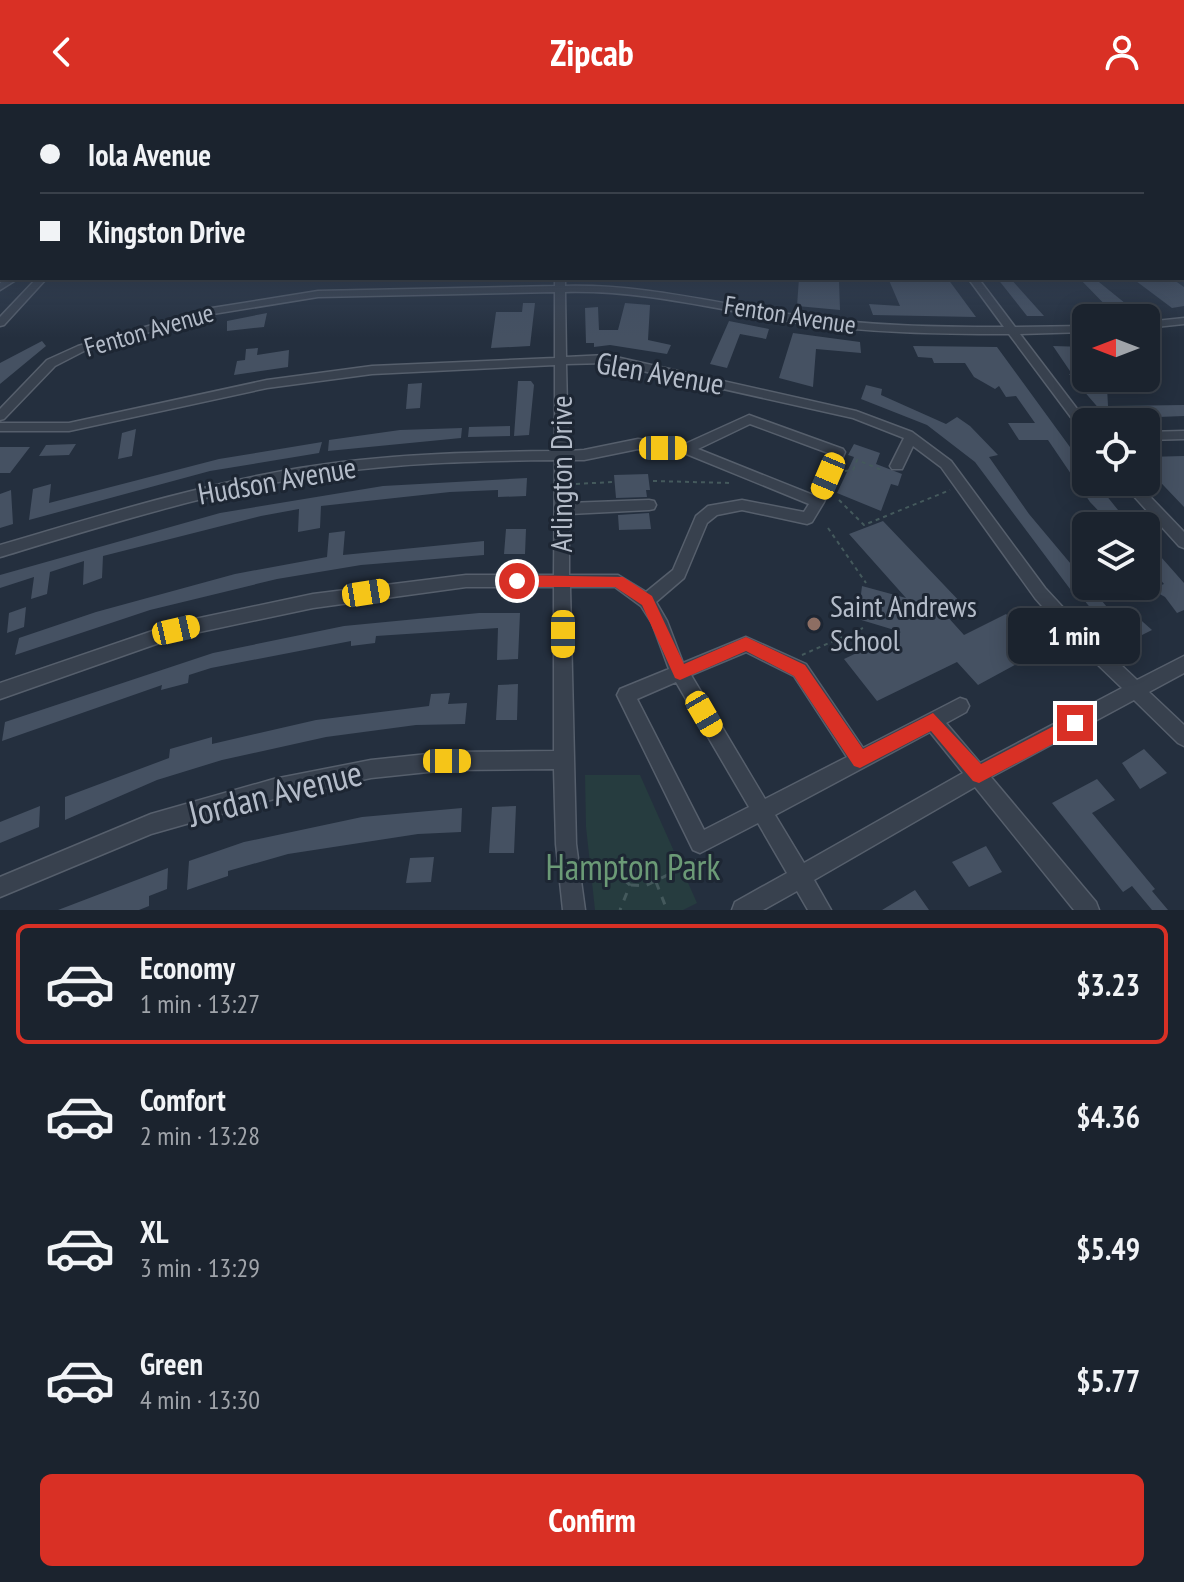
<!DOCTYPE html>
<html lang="en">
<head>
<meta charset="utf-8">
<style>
  :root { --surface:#1b232e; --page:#282f3a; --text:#f1f3f6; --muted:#a0a4aa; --line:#39404a; --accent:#d93025 }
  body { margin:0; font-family:"PT Sans Narrow",sans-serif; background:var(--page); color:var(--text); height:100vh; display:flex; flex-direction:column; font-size:30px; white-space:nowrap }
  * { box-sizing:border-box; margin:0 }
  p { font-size:26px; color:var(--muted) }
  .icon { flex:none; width:44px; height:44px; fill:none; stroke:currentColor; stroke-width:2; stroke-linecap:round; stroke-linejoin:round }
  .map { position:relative; height:806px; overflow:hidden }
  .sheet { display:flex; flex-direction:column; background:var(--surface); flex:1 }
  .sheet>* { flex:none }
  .top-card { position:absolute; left:0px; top:0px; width:1184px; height:176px; box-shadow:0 4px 20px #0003,0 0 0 2px var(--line); display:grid; align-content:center; height:176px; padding:0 40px; background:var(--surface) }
  .needle { width:52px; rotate:270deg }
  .tools { position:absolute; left:1072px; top:200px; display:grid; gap:16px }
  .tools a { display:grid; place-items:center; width:88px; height:88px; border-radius:12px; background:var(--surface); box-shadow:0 4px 20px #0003,0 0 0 2px var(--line); font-size:40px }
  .end { position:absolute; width:36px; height:36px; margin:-18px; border:10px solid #d93025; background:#fff; box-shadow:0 0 0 4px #fff }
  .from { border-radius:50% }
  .bubble { position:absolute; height:56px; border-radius:12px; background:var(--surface); box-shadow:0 4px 20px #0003,0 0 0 2px var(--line); font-size:26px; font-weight:800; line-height:56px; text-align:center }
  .car { position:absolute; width:24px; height:48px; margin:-24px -12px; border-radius:10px; box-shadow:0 0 6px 2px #0007; background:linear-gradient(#f5c518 24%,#345 0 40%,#f5c518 0 76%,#345 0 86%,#f5c518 0) }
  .top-card b { display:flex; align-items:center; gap:28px; height:76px; font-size:30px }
  .top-card b+b { border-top:2px solid var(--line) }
  .top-card i { width:20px; height:20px; background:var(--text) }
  ul { padding:14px 0 0; list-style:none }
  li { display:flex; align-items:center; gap:24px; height:120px; margin:0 16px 12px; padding:0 24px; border:4px solid transparent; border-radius:12px }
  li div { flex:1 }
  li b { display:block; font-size:30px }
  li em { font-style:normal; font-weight:800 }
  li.current { border-color:var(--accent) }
  li>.icon { width:72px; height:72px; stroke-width:1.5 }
  .button { display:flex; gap:16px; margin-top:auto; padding:16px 40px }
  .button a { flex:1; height:92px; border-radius:12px; background:var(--accent); color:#fff; font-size:32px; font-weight:800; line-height:92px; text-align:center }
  header { display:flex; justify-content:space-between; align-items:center; height:104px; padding:0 40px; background:var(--accent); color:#fff; font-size:36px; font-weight:800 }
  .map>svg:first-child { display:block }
  .green { fill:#263c3f }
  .building { fill:#455162 }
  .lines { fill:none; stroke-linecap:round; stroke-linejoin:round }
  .minor-casing { stroke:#565f6c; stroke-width:3 }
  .path-far1 { stroke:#44595c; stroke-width:2; stroke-dasharray:4 4; stroke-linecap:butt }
  .path { stroke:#44595c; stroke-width:3; stroke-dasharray:8 8; stroke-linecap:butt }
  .minor { fill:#38414e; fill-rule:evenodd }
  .route { fill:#d93025 }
  .education-dot { fill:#8d6e63; stroke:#1d2633; stroke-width:3 }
  .labels { text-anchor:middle; stroke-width:6; stroke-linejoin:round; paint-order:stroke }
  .far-street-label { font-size:26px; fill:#b4bcc9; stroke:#1d2633 }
  .street-label { font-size:30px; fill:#b4bcc9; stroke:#1d2633 }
  .poi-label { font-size:30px; fill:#b4bcc9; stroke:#1d2633; text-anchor:start }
  .near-street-label { font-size:36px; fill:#b4bcc9; stroke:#1d2633 }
  .near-park-label { font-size:36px; fill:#6b9a76; stroke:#1d2633 }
</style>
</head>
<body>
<header><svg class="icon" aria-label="back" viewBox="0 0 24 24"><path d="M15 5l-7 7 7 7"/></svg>Zipcab<svg class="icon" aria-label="person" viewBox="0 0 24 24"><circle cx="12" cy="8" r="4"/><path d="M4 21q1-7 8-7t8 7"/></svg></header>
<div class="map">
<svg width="1184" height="806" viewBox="0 0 1184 806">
  <rect width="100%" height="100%" fill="#242f3e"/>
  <!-- green -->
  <path class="green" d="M585 671H640L697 799 683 806H595L586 723Z"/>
  <!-- building -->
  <path class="building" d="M799 174 839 177 840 206 797 202Z
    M888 174 948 175 976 213 873 211 869 200 900 202Z
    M997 174H1010L1044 212H1027Z
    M1079 174H1094L1136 208 1114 210Z
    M1132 174H1171L1184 183V202L1172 204Z
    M523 199H535L530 242 491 244 496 208H522Z
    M625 199 650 201 648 236 671 241 667 250 610 241 594 243V239H586L585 204 598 203 599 226H618Z
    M267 209 264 223 227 227V217Z
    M729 217 769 225 766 235 740 230 727 264 710 260Z
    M793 229 860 238 861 249 816 245 813 283 779 274Z
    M42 237 46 242 0 280V259Z
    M913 242 997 243 1086 365V380H1097L1131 422H1113L1090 398 1048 336H1019L1008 319H1035L1016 292 1006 293 999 282 995 285 974 273 965 259H934L932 254 918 253Z
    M1053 242 1086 243V274H1099L1107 283 1108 302 1184 301V312L1108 315 1069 270H1072Z
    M258 244 257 251 289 246 288 263 234 271 237 257 245 256 246 245Z
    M518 277H531L534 281 529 331 514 332Z
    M422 279 420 304 406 305 408 280Z
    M866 281 882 285 881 291 946 320 957 313 970 322 998 351 989 353 1029 410 1107 503 1092 506 1084 496 1079 497 975 358 927 321 861 295Z
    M510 322V332L468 333 469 323Z
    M462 324 461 334 328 347 329 336 400 326Z
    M136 325 132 352 118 355 122 329Z
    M322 338 319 349 210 367 29 416 33 385 51 380 49 399 219 355Z
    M76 340 69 351 39 352 46 341Z
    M854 340 880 349 876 360 902 370 898 382 891 380 881 407 837 389 854 353 848 351Z
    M0 343H30L10 369H0Z
    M1184 352V403L1146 363V353Z
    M648 370 650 386H646L647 393 616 394 614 371Z
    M527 374 526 392 498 393V386L450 388 321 402 320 424 298 428 299 405 261 412 103 452 102 474 83 481 84 457 50 468 47 490 31 495 34 473 0 484V471L220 409 383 382Z
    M11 386 13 420 0 424V390Z
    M649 409 651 425 619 426 618 411Z
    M883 417 964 502 945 510 964 531 1006 510 1042 546 978 581 957 558 877 597 844 555 901 528 858 515 862 482 906 494 849 430Z
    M506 425H526L525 450H504Z
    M345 427 343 451 484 437V451L361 461 277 475 150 506 15 551 19 534 96 508 235 470 327 453 329 429Z
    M1146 436 1184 479V506L1177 509 1165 493 1151 485 1164 480 1146 460Z
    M26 503 24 523 7 529 9 509Z
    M479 509H520L518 555 497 556 498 524 376 532 375 539 351 542V537L211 564 189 571 188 579 161 586 162 581 2 637 5 618 213 549 344 522Z
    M1134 510 1152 526 1126 539 1108 522Z
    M518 580 517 616H496L498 581Z
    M450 589 448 600 467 599 465 620 416 621 326 633 222 656 157 676 65 716V693L169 654 170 645 212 633V640L316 616 429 602 431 590Z
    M1144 645 1167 669 1140 685 1122 659Z
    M1097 675 1115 696 1092 709 1155 785 1152 787 1168 806H1152L1132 782 1123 788 1052 699Z
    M40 702 39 723 0 739V718Z
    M516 702 514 749H489L492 703Z
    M462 704 461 728 418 730 288 750 228 767V772L187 786 189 757 244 738 362 713Z
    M986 742 1002 768 969 783 952 758Z
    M434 753 431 778 406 779 410 754Z
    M168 764 167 785 149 792V802L139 806H58Z
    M915 786 929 806H882Z"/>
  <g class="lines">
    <defs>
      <path id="minor" d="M1184 139V145L1182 146V140Z
        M7 174H19L0 186V179Z
        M37 174H47L4 221 0 222V213Z
        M555 174H565V182C648 180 721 201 802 212 869 222 937 223 1004 223L968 174H978L1015 223 1086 222V228L1020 230 1087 318 1086 329 1082 328 1009 230C940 230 870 229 801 219 721 207 647 186 565 188L566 253 607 251 856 307 912 328 951 357 1045 484 1082 524 1137 576 1184 552V569L1149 588 1184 621V642L1178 639 1134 596 991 673 1096 798 1099 806H1074L975 683 814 776 831 806H808L797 787 763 806H732L735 798 787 769 758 719 700 749 693 746 617 591 620 585 669 565 652 519 641 502 615 483H570L576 740 585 806H563L556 740 554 665 447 666 371 674 274 695 151 730 0 793V773L151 710 274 675 371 656 447 648 554 647V483H466L313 504 176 533 0 595V579L176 519 313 490 466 471H554L555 356C469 357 384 359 300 374 198 392 99 423 0 453V441C99 412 198 381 300 364 384 350 469 348 555 347V261L372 270 267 284 69 327H0V319H69L267 276 372 262 555 254V188L318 193 213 210 86 246 55 262 4 315 0 316V305L47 256 78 242 212 204 318 187 555 182ZM607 259 853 314 904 334 890 362 892 365H902L913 342 941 363 1035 494 1070 534 1122 584 980 659 946 619 966 608 969 602 966 596 960 594 863 644 806 560 746 533 683 559 667 517 656 498 684 474 707 419 717 411 742 406 807 420 812 418 824 398 845 348 843 345 749 311 685 340 638 335 584 346 568 347 566 260ZM750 320 831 350 813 391 698 345ZM638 345 684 349 809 400 804 408 742 396 708 402 696 412 673 466 646 488 618 471H569V410L649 406 654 405 656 401 654 397 649 396 568 399V356H584ZM746 548 794 572 847 653 765 695 691 571ZM676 578 749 703 704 726 637 595ZM930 628 963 669 804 759 775 711Z
        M1184 214V220L1146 224V218Z
        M1184 327V335L1146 336V328Z
        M1121 378H1136L1184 428V444L1179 442Z"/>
    </defs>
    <!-- minor casing -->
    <use href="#minor" class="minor-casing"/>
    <!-- path-far1 -->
    <path class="path-far1" d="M845 367 853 366 857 356 882 366
      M653 377 731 379
      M576 380 612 378
      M839 396 864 421 950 386
      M828 424 866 479
      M802 551 863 524"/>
    <!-- path -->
    <path class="path" d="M588 762 615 758 622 774 630 781 620 806
      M656 778 667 806
      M631 781 645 782 698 756"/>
    <!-- minor -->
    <use href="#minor" class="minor"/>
  </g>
  <!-- sky -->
  <linearGradient id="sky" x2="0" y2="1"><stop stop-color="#141a22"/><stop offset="0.52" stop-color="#3f4d63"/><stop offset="1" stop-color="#3f4d63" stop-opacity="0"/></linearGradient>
  <rect width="1184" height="234" fill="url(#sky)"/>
  <!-- route -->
  <path class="route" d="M517 471 623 473 652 492 684 560 746 533 805 561 863 645 933 609 981 660 1075 611 1084 619 1081 625 979 679 973 677 931 627 860 664 854 662 794 572 746 547 680 576 675 574 642 501 615 483H517L510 477Z"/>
  <!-- markers -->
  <circle class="education-dot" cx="814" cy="520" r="8"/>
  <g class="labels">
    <!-- far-street labels -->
    <g class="far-street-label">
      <text transform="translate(790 211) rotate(9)" y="9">Fenton Avenue</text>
      <text transform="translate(149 226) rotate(-16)" y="9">Fenton Avenue</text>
    </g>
    <!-- street labels -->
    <g class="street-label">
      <text transform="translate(660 270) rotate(10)" y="10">Glen Avenue</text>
      <text transform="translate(562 370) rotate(-90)" y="10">Arlington Drive</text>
      <text transform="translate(277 377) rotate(-10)" y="10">Hudson Avenue</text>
    </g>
    <!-- poi labels -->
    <g class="poi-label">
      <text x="830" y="513">Saint Andrews<tspan x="830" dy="34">School</tspan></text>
    </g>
    <!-- near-street labels -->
    <g class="near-street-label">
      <text transform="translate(275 689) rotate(-14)" y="13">Jordan Avenue</text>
    </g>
    <!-- near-park labels -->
    <g class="near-park-label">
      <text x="633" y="776">Hampton Park</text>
    </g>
  </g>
</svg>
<div class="tools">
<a><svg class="needle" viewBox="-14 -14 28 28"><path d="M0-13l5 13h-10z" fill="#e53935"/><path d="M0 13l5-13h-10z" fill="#a0a4aa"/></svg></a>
<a><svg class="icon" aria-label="locate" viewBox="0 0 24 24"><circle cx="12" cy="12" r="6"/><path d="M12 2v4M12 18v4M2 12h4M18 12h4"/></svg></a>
<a><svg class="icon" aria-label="layers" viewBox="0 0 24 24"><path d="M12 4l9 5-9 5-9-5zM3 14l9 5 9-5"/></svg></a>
</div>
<i class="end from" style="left:517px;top:477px"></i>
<i class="end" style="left:1075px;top:619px"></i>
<div class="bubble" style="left:1008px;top:504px;width:132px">1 min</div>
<i class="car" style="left:663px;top:344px;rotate:90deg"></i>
<i class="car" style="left:828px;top:372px;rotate:203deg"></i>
<i class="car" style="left:366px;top:489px;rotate:81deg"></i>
<i class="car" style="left:176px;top:526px;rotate:77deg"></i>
<i class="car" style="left:563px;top:530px;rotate:180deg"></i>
<i class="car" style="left:704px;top:610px;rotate:150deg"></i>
<i class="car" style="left:447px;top:657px;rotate:90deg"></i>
<div class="top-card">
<b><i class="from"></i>Iola Avenue</b>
<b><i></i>Kingston Drive</b>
</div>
</div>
<section class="sheet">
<ul>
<li class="current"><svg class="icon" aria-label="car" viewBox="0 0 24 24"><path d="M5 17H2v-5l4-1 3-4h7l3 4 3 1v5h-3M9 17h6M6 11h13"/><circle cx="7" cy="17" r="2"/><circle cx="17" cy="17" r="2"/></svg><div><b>Economy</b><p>1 min · 13:27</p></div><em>$3.23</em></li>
<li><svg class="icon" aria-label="car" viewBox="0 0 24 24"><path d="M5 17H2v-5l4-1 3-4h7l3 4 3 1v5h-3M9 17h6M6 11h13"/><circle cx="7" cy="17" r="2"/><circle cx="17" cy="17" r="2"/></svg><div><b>Comfort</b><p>2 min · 13:28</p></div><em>$4.36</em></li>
<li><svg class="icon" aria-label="car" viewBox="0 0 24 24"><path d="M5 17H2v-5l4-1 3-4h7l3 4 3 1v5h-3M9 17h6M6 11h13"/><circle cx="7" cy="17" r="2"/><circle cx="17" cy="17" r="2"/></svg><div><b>XL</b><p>3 min · 13:29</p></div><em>$5.49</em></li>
<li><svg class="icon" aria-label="car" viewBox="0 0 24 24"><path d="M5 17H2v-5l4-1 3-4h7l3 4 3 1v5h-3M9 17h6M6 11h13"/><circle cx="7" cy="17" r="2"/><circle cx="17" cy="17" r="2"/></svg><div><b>Green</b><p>4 min · 13:30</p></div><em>$5.77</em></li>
</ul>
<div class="button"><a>Confirm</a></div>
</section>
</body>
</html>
